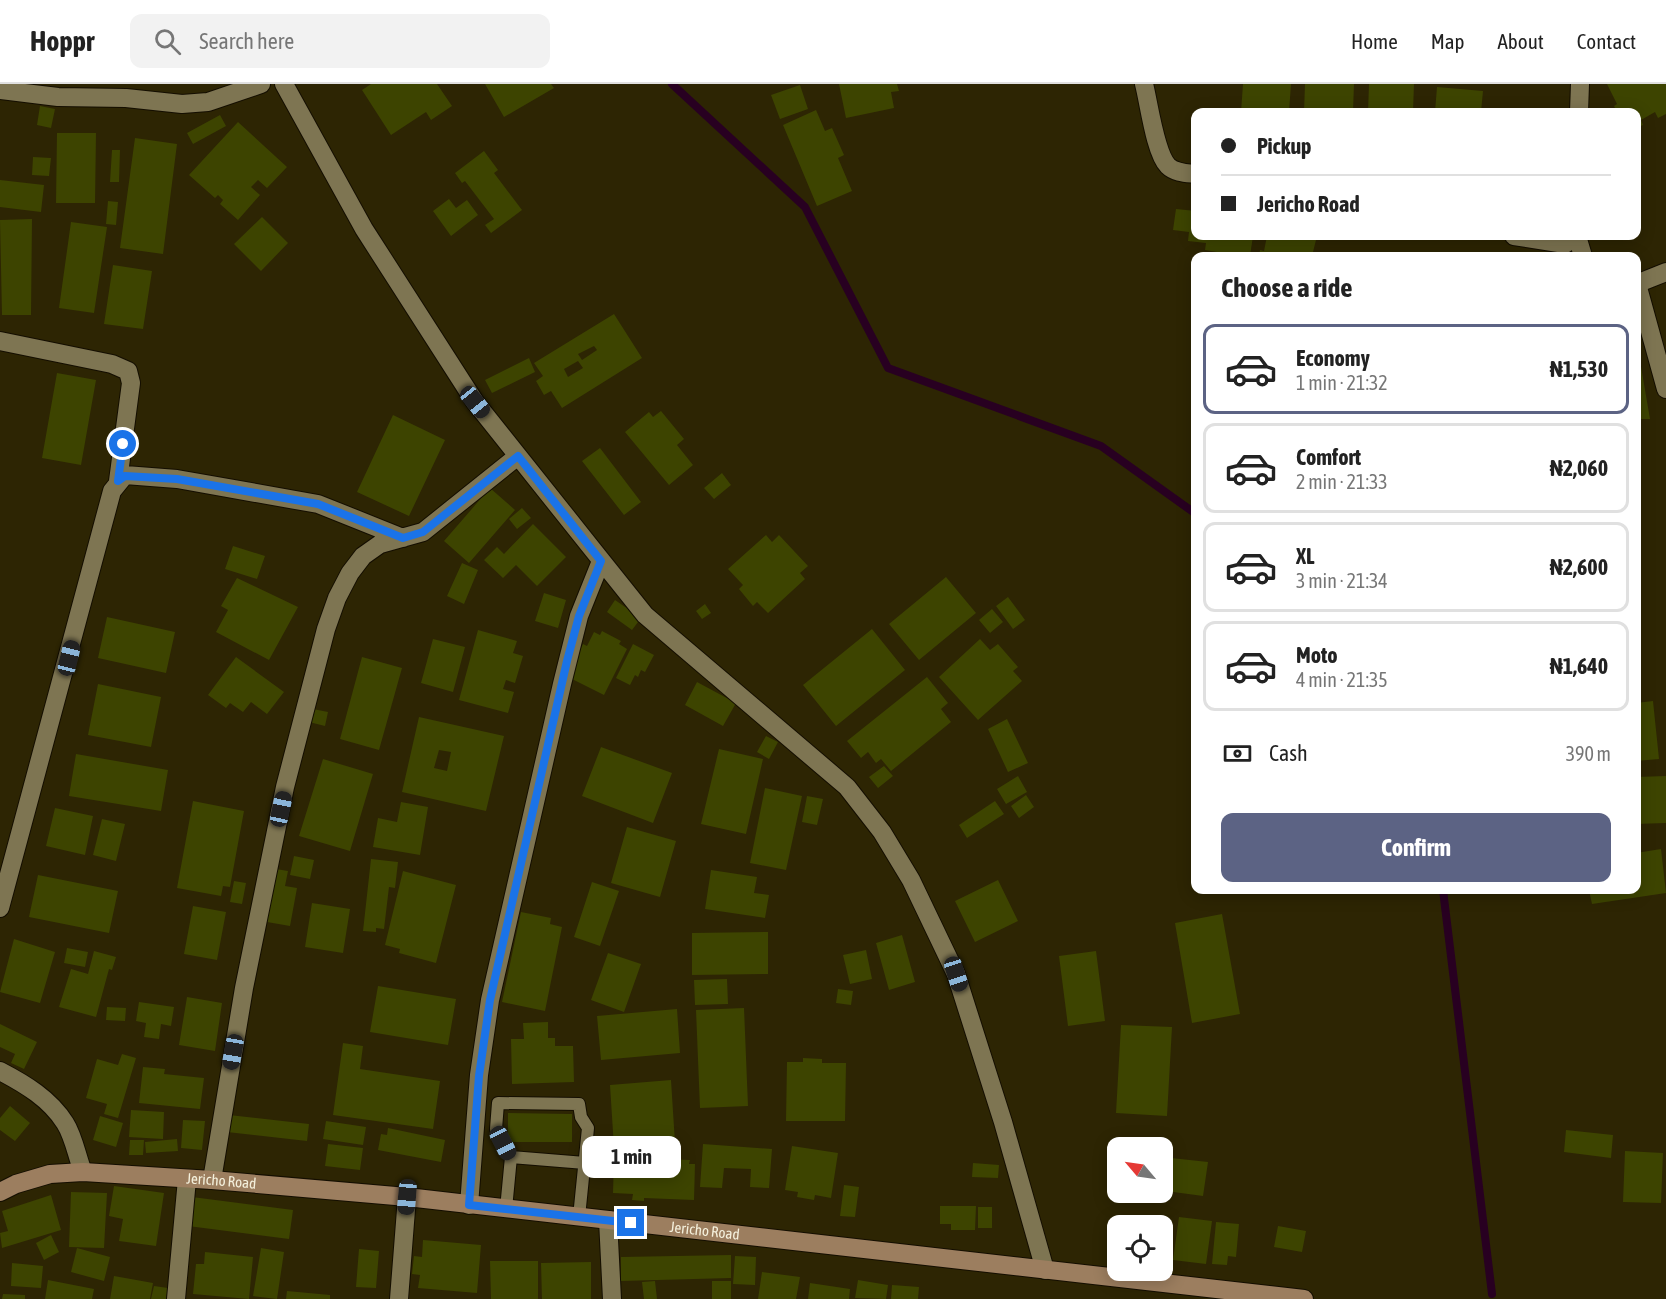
<!DOCTYPE html>
<html lang="en">
<head>
<meta charset="utf-8">
<style>
  :root { --surface:#fff; --page:#f2f2f2; --text:#222; --muted:#767676; --line:#e0e0e0; --accent:#5c6384 }
  body { margin:0; font-family:"Asap Condensed",sans-serif; background:var(--page); color:var(--text); height:100vh; display:flex; flex-direction:column; font-size:22px; white-space:nowrap }
  * { box-sizing:border-box; margin:0 }
  p { font-size:20px; color:var(--muted) }
  .icon { flex:none; width:33px; height:33px; fill:none; stroke:currentColor; stroke-width:2; stroke-linecap:round; stroke-linejoin:round }
  .map { position:relative; flex:1; overflow:hidden }
  .side { position:absolute; left:1191px; top:168px; width:450px; height:642px; display:flex; flex-direction:column; background:var(--surface); border-radius:12px; box-shadow:0 3px 15px #0003 }
  .side>* { flex:none }
  .hud { position:absolute; left:1191px; top:24px; width:450px; height:132px; border-radius:12px; box-shadow:0 3px 15px #0003; display:grid; align-content:center; height:132px; padding:0 30px; background:var(--surface) }
  .needle { width:39px; rotate:299deg }
  .controls { position:absolute; left:1107px; top:1053px; display:grid; gap:12px }
  .controls a { display:grid; place-items:center; width:66px; height:66px; border-radius:12px; background:var(--surface); box-shadow:0 3px 15px #0003; font-size:30px }
  .end { position:absolute; width:27px; height:27px; margin:-14px; border:8px solid #1a73e8; background:#fff; box-shadow:0 0 0 3px #fff }
  .from { border-radius:50% }
  .bubble { position:absolute; height:42px; border-radius:12px; background:var(--surface); box-shadow:0 3px 15px #0003; font-size:20px; font-weight:700; line-height:42px; text-align:center }
  .car { position:absolute; width:18px; height:36px; margin:-18px -9px; border-radius:8px; box-shadow:0 0 4px 2px #0007; background:linear-gradient(#222 24%,#8ab4d8 0 40%,#222 0 76%,#8ab4d8 0 86%,#222 0) }
  .hud b { display:flex; align-items:center; gap:21px; height:57px; font-size:22px }
  .hud b+b { border-top:2px solid var(--line) }
  .hud i { width:15px; height:15px; background:var(--text) }
  ul { padding:0; list-style:none }
  li { display:flex; align-items:center; gap:18px; height:90px; margin:0 12px 9px; padding:0 18px; border:3px solid var(--line); border-radius:12px }
  li div { flex:1 }
  li b { display:block; font-size:22px }
  li em { font-style:normal; font-weight:700 }
  li.active { border-color:var(--accent) }
  li>.icon { width:54px; height:54px; stroke-width:1.5 }
  h2 { padding:0 30px; font-size:27px; line-height:72px }
  .pay { display:flex; align-items:center; gap:15px; height:66px; padding:0 30px; font-size:22px }
  .pay p { margin-inline-start:auto }
  .button { display:flex; gap:12px; margin-top:auto; padding:12px 30px }
  .button a { flex:1; height:69px; border-radius:12px; background:var(--accent); color:#fff; font-size:24px; font-weight:700; line-height:69px; text-align:center }
  header { display:flex; align-items:center; gap:36px; box-sizing:border-box; height:84px; padding:0 30px; background:var(--surface); border-bottom:2px solid var(--line) }
  header strong { font-size:28px }
  nav { display:flex; gap:33px; margin-inline-start:auto; font-size:21px }
  .search { width:420px; height:54px; background:var(--page); display:flex; align-items:center; gap:15px; box-sizing:border-box; padding:0 21px; border-radius:12px; color:var(--muted); font-size:22px }
  .map>svg:first-child { display:block }
  .lines { fill:none; stroke-linecap:round; stroke-linejoin:round }
  .stream { stroke:#280021; stroke-width:8 }
  .building { fill:#3d4400; fill-rule:evenodd }
  .lane-casing { stroke:#140e00; stroke-width:14 }
  .street-casing { stroke:#140e00; stroke-width:20 }
  .secondary-casing { stroke:#140e00; stroke-width:20 }
  .lane { stroke:#7e7552; stroke-width:12 }
  .street { stroke:#7e7552; stroke-width:18 }
  .secondary { stroke:#9c7e5f; stroke-width:18 }
  .route { stroke:#1a73e8; stroke-width:8 }
  .labels { text-anchor:middle; stroke-width:5; stroke-linejoin:round; paint-order:stroke }
  .street-label { font-size:15px; fill:#f4f0dc; stroke:#241c00 }
</style>
</head>
<body>
<header>
<strong>Hoppr</strong>
<div class="search"><svg class="icon" aria-label="search" viewBox="0 0 24 24"><circle cx="10" cy="10" r="6"/><path d="M15 15l6 6"/></svg>Search here</div>
<nav><a>Home</a><a>Map</a><a>About</a><a>Contact</a></nav>
</header>
<div class="map">
<svg width="1666" height="1215" viewBox="0 0 1666 1215">
  <rect width="100%" height="100%" fill="#2d2503"/>
  <g class="lines">
    <!-- stream -->
    <path class="stream" d="M672 0 805 123 888 284 1101 362 1196 430
      M1443 806 1492 1210"/>
  </g>
  <!-- building -->
  <path class="building" d="M371 0H437L452 22 431 36 426 28 391 51 362 6Z
    M485 0H551L554 4 504 33Z
    M839 0H897L899 7 891 8 894 24 846 34Z
    M1243 0H1291L1289 28H1241Z
    M1305 0H1354L1353 28H1304Z
    M1369 0H1414L1413 28H1368Z
    M1607 0H1666V30L1658 34 1655 28 1641 36 1643 41 1636 44V28H1617L1614 22 1617 20Z
    M800 1 808 25 780 35 771 11Z
    M1437 3 1483 7 1481 28H1435Z
    M40 22 55 25 51 44 37 41Z
    M816 26 825 47 832 44 844 71 838 74 852 107 817 122 783 41Z
    M220 31 226 42 193 60 187 49Z
    M238 38 287 83 267 104 258 96 251 103 260 111 238 136 220 120 223 116 218 111 215 114 189 91Z
    M57 49H96L95 119H56Z
    M135 54 177 60 163 170 120 164Z
    M112 66H120L119 98H110Z
    M484 67 498 86 494 89 522 126 491 149 485 141 494 135 465 97 462 99 455 89Z
    M33 73 51 74 49 92 32 91Z
    M0 96 44 101 41 128 0 123Z
    M449 115 456 124 467 116 478 131 451 152 433 127Z
    M108 117 118 118 116 141 106 140Z
    M1176 125 1196 127V152H1253L1250 172H1216L1217 168 1205 166 1206 159 1188 157 1189 148 1173 146Z
    M262 133 288 159 261 187 234 160Z
    M32 135 31 231H2L0 136Z
    M71 138 107 143 94 229 59 224Z
    M1267 152H1317L1312 172H1259L1260 166 1264 167Z
    M113 181 152 187 143 245 104 240Z
    M614 230 642 274 562 324 551 307 544 311 536 297 543 292 534 279ZM594 262 597 266 582 276 578 270ZM578 277 583 284 568 293 564 285Z
    M1636 265H1638L1650 335H1636Z
    M529 274 535 288 492 309 485 296Z
    M57 289 96 296 81 381 42 374Z
    M661 327 684 355 677 361 693 381 669 401 625 348 649 328 653 333Z
    M393 331 445 356 409 432 357 408Z
    M600 364 641 418 624 431 582 377Z
    M722 389 731 401 714 415 704 404Z
    M490 404 515 426 469 479 444 457Z
    M522 424 531 434 517 445 509 435Z
    M533 440 566 473 537 502 516 481 503 494 484 476 497 463 504 470Z
    M766 451 772 458 779 451 808 482 800 489 805 495 768 529 757 518 753 522 739 505 743 501 728 485Z
    M233 462 265 472 257 495 225 485Z
    M462 479 478 486 464 520 447 512Z
    M946 493 976 529 919 576 889 540Z
    M237 494 298 523 269 576 216 548 228 526 221 522Z
    M544 509 566 516 558 544 535 537Z
    M1008 513 1025 536 1013 545 996 522Z
    M615 516 641 534 632 546 607 528Z
    M705 520 711 529 702 535 696 527Z
    M992 525 1003 538 990 549 979 536Z
    M107 533 175 548 166 589 98 574Z
    M872 545 905 586 836 642 803 601Z
    M478 546 517 557 513 569 523 572 515 599 506 596 503 605 514 608 508 629 459 616Z
    M602 547 621 557 619 560 627 565 604 611 570 594 576 584 572 582 583 560 587 562 594 548 600 551Z
    M433 555 465 563 453 608 421 599Z
    M980 555 990 566 998 560 1018 583 1013 587 1022 597 978 636 939 593Z
    M633 560 654 571 645 588 641 586 638 593 635 591 630 601 616 594Z
    M236 573 284 608 267 630 251 618 243 628 230 619 226 624 208 611Z
    M362 573 402 584 379 666 340 655Z
    M927 593 948 619 941 625 951 638 891 687 881 675 876 679 868 668 861 674 847 657Z
    M697 598 736 619 723 642 685 621Z
    M98 600 161 613 151 663 88 651Z
    M1653 617 1659 675 1636 677V619Z
    M313 625 328 628 325 642 309 638Z
    M419 633 504 652 486 727 402 708ZM439 666 451 668 447 687 434 684Z
    M1007 635 1028 679 1008 688 988 645Z
    M766 652 778 658 769 675 757 668Z
    M601 663 672 689 653 739 582 712Z
    M719 665 763 675 746 750 701 740Z
    M76 670 168 686 161 727 69 712Z
    M323 675 373 690 350 767 299 752Z
    M884 682 893 692 878 704 869 693Z
    M1018 692 1027 708 1006 720 997 705Z
    M1666 692V739L1636 740V693Z
    M765 704 802 712 786 786 750 779Z
    M1026 711 1034 723 1019 734 1011 722Z
    M807 712 823 715 817 741 802 738Z
    M193 717 244 727 230 803 223 802 221 812 177 804Z
    M995 717 1004 730 967 754 959 741Z
    M401 718 428 723 420 771 373 763 378 734 397 738Z
    M55 724 93 732 85 771 46 762Z
    M102 735 125 740 116 777 93 771Z
    M627 743 676 757 660 813 611 799Z
    M1661 765 1666 809 1592 820 1589 806H1636V769Z
    M294 772 314 776 310 795 290 791Z
    M371 775 398 778 395 804 389 803 384 845 376 844V848L363 847Z
    M276 785 288 787 285 802 297 804 290 842 267 838Z
    M711 786 757 793 754 809 769 811 765 834 705 825Z
    M403 787 456 801 436 879 399 869 400 865 385 861Z
    M38 791 118 807 109 849 29 833Z
    M998 796 1018 837 975 858 955 817Z
    M234 797 246 799 242 820 230 818Z
    M592 798 619 807 600 862 574 853Z
    M312 819 350 825 343 869 305 863Z
    M193 822 226 828 217 876 184 870Z
    M521 828 551 834 550 840 562 843 545 927 502 918Z
    M1222 830 1240 930 1192 939 1175 839Z
    M768 848V890L692 891V849Z
    M902 851 915 898 889 906 876 859Z
    M14 855 55 868 40 919 0 908Z
    M67 864 88 868 85 883 64 879Z
    M866 866 872 895 850 900 843 871Z
    M94 867 116 873 112 886 109 885 96 933 59 923 71 885 88 890Z
    M1096 867 1105 937 1068 942 1059 872Z
    M608 869 641 880 624 928 591 916Z
    M727 895 728 920 695 921 694 896Z
    M378 902 456 915 448 961 370 948Z
    M838 905 853 907 851 921 836 919Z
    M187 913 222 919 215 967 179 961Z
    M139 918 174 923 171 942 161 940 159 955 144 953 146 939 136 937Z
    M107 923 126 924 125 937 106 936Z
    M744 924 748 1022 700 1024 696 926Z
    M677 925 680 969 601 976 597 932Z
    M548 938V954H555V962H573L574 998 512 1000 511 955H524L523 939Z
    M0 940 37 958 24 985 11 979 15 970 0 963Z
    M1121 941 1172 943 1167 1032 1116 1029Z
    M343 959 363 962 360 985 440 997 433 1045 333 1031Z
    M122 970 136 974 118 1034 104 1030 107 1020 86 1014 97 975 118 981Z
    M803 974 822 975V979H846L845 1037H786L787 978H803Z
    M143 983 165 985 164 990 204 994 200 1025 139 1019Z
    M671 996 675 1059 614 1064 610 1001Z
    M10 1022 30 1039 15 1057 0 1046V1034Z
    M131 1026 164 1028 163 1055 129 1053Z
    M508 1029 572 1030V1058H508Z
    M229 1031 309 1040 307 1057 227 1048Z
    M100 1032 123 1039 116 1063 93 1056Z
    M183 1036 205 1037 202 1066 181 1064Z
    M326 1037 366 1043 363 1061 323 1055Z
    M388 1044 445 1056 441 1078 378 1066 381 1050 387 1051Z
    M1566 1046 1613 1051 1611 1074 1564 1068Z
    M177 1055 178 1067 146 1069 145 1058Z
    M130 1056H144L143 1071H129Z
    M328 1060 363 1064 360 1086 325 1082Z
    M703 1060 772 1065 769 1104 750 1103 751 1085 724 1084 722 1104 700 1103Z
    M792 1062 838 1069 831 1114 815 1111 814 1116 797 1113 798 1108 785 1106Z
    M1625 1067 1663 1069 1661 1119 1623 1118Z
    M614 1073 690 1076 689 1080H695L694 1116 644 1114V1117L632 1116 633 1110 613 1109Z
    M1171 1074 1208 1078 1203 1112 1166 1107Z
    M973 1079 999 1081 998 1094 972 1093Z
    M844 1101 859 1103 855 1133 840 1132Z
    M114 1102 164 1109 156 1162 119 1157 123 1135 109 1132Z
    M71 1108 107 1109 104 1164 69 1163Z
    M51 1111 61 1146 2 1164 0 1149 8 1147 2 1127Z
    M192 1113 293 1126 289 1155 188 1142Z
    M940 1122H976L975 1146H951V1140H940Z
    M978 1123H992V1144H978Z
    M1179 1133 1212 1137 1206 1180 1173 1176Z
    M1216 1138 1239 1140 1236 1173 1228 1172 1227 1181 1212 1180Z
    M1278 1142 1306 1147 1302 1168 1274 1163Z
    M51 1151 59 1168 44 1176 36 1159Z
    M423 1156 481 1161 477 1209 418 1204 420 1191 412 1190 414 1172 422 1173Z
    M77 1164 110 1173 104 1197 71 1188Z
    M261 1164 284 1168 277 1215 253 1212Z
    M359 1165 379 1167 376 1204 356 1203Z
    M205 1168 253 1173 249 1215 193 1210 196 1180H204Z
    M731 1171V1194L621 1197V1173Z
    M735 1172 756 1173 755 1201 733 1200Z
    M490 1177H538V1215H491Z
    M591 1178V1215H542L541 1179Z
    M12 1179 43 1182 41 1204 11 1202Z
    M762 1188 800 1193 796 1215H758Z
    M114 1192 153 1199 150 1215H110Z
    M48 1196 94 1205 92 1215H45Z
    M858 1196 888 1201 886 1215 855 1214Z
    M655 1197 657 1215H644L642 1198Z
    M712 1197H731V1215H712Z
    M810 1199 850 1205 849 1215H808Z
    M892 1201 919 1203 918 1215H891Z
    M154 1202 168 1204 166 1215H151Z
    M287 1207 330 1211V1215H286Z
    M3 1210 25 1211V1215H2Z"/>
  <g class="lines">
    <defs>
      <path id="lane" d="M511 1073 585 1079
        M506 1125 511 1073 496 1045 498 1019 579 1020 581 1033 588 1044 579 1133"/>
      <path id="street" d="M284 0 364 145 475 318 593 466 645 531 847 703 882 748 911 796 956 890 1003 1038 1045 1186
        M1144 0C1149 19 1155 69 1168 82 1175 89 1187 89 1196 90
        M0 6 58 13 126 14 182 20 208 18 261 0
        M1579 28 1580 0
        M1514 152 1565 160 1574 152
        M1577 152 1583 172
        M1636 200 1666 188
        M1637 200 1666 305
        M0 257 112 280 128 287 131 299 118 397
        M0 824 112 407 125 391 177 395 318 420 403 454
        M0 987C25 1000 50 1015 65 1039 74 1053 77 1073 83 1088
        M212 1096 244 904 285 703 326 545 337 514 350 489 363 472 380 460 423 448 518 372
        M469 1121 479 991 490 916 562 600 579 532 601 477
        M608 1136 612 1215
        M176 1215 187 1095
        M399 1215 407 1113"/>
      <g id="secondary">
        <path id="s1" d="M0 1108 16 1100 50 1090 83 1088 212 1096 407 1113 1304 1215"/>
      </g>
    </defs>
    <!-- lane casing -->
    <use href="#lane" class="lane-casing"/>
    <!-- street casing -->
    <use href="#street" class="street-casing"/>
    <!-- secondary casing -->
    <use href="#secondary" class="secondary-casing"/>
    <!-- lane -->
    <use href="#lane" class="lane"/>
    <!-- street -->
    <use href="#street" class="street"/>
    <!-- secondary -->
    <use href="#secondary" class="secondary"/>
  </g>
  <g class="lines">
    <!-- route -->
    <path class="route" d="M123 360 118 397 125 392 177 395 318 420 403 454 423 448 518 372 601 477 579 532 567 577 490 916 479 992 469 1121 631 1139"/>
  </g>
  <g class="labels">
    <!-- street labels -->
    <g class="street-label">
      <text dy="5" stroke="none"><textPath href="#s1" startOffset="225">Jericho Road</textPath></text>
      <text dy="5" stroke="none"><textPath href="#s1" startOffset="711">Jericho Road</textPath></text>
    </g>
  </g>
</svg>
<div class="controls">
<a><svg class="needle" viewBox="-14 -14 28 28"><path d="M0-13l5 13h-10z" fill="#e53935"/><path d="M0 13l5-13h-10z" fill="#767676"/></svg></a>
<a><svg class="icon" aria-label="locate" viewBox="0 0 24 24"><circle cx="12" cy="12" r="6"/><path d="M12 2v4M12 18v4M2 12h4M18 12h4"/></svg></a>
</div>
<i class="end from" style="left:123px;top:360px"></i>
<i class="end" style="left:631px;top:1139px"></i>
<div class="bubble" style="left:582px;top:1052px;width:99px">1 min</div>
<i class="car" style="left:475px;top:318px;rotate:141deg"></i>
<i class="car" style="left:69px;top:574px;rotate:14deg"></i>
<i class="car" style="left:281px;top:725px;rotate:12deg"></i>
<i class="car" style="left:956px;top:890px;rotate:162deg"></i>
<i class="car" style="left:233px;top:968px;rotate:190deg"></i>
<i class="car" style="left:503px;top:1059px;rotate:153deg"></i>
<i class="car" style="left:407px;top:1113px;rotate:185deg"></i>
<div class="hud">
<b><i class="from"></i>Pickup</b>
<b><i></i>Jericho Road</b>
</div>
<section class="side">
<h2>Choose a ride</h2>
<ul>
<li class="active"><svg class="icon" aria-label="car" viewBox="0 0 24 24"><path d="M5 17H2v-5l4-1 3-4h7l3 4 3 1v5h-3M9 17h6M6 11h13"/><circle cx="7" cy="17" r="2"/><circle cx="17" cy="17" r="2"/></svg><div><b>Economy</b><p>1 min · 21:32</p></div><em>₦1,530</em></li>
<li><svg class="icon" aria-label="car" viewBox="0 0 24 24"><path d="M5 17H2v-5l4-1 3-4h7l3 4 3 1v5h-3M9 17h6M6 11h13"/><circle cx="7" cy="17" r="2"/><circle cx="17" cy="17" r="2"/></svg><div><b>Comfort</b><p>2 min · 21:33</p></div><em>₦2,060</em></li>
<li><svg class="icon" aria-label="car" viewBox="0 0 24 24"><path d="M5 17H2v-5l4-1 3-4h7l3 4 3 1v5h-3M9 17h6M6 11h13"/><circle cx="7" cy="17" r="2"/><circle cx="17" cy="17" r="2"/></svg><div><b>XL</b><p>3 min · 21:34</p></div><em>₦2,600</em></li>
<li><svg class="icon" aria-label="car" viewBox="0 0 24 24"><path d="M5 17H2v-5l4-1 3-4h7l3 4 3 1v5h-3M9 17h6M6 11h13"/><circle cx="7" cy="17" r="2"/><circle cx="17" cy="17" r="2"/></svg><div><b>Moto</b><p>4 min · 21:35</p></div><em>₦1,640</em></li>
</ul>
<div class="pay"><svg class="icon" aria-label="cash" viewBox="0 0 24 24"><path d="M3 7h18v10H3z"/><circle cx="12" cy="12" r="2"/></svg>Cash<p>390 m</p></div>
<div class="button"><a>Confirm</a></div>
</section>
</div>
</body>
</html>
